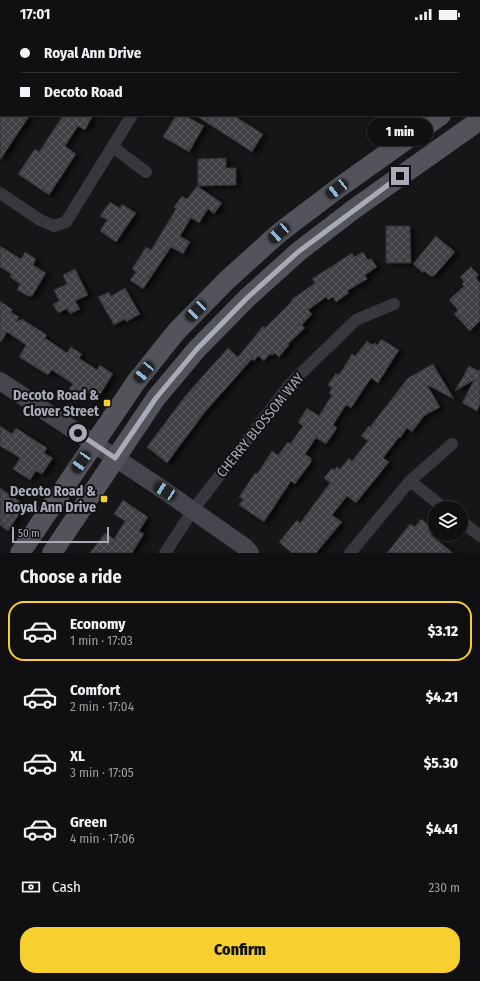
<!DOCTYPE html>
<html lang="en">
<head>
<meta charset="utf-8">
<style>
  :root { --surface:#101012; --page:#1e1e20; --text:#f1f3f6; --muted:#9c9d9f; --line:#303032; --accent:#f7d02f }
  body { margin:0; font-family:"Fira Sans Condensed",sans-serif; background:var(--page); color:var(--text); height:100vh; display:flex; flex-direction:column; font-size:15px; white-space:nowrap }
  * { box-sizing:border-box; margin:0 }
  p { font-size:13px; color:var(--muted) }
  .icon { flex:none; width:22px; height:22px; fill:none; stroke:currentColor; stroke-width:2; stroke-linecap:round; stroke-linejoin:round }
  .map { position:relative; height:525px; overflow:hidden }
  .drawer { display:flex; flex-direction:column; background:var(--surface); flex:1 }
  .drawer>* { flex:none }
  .hud { position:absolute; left:0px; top:0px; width:480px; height:88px; box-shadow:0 1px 3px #0004,0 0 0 1px var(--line); display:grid; align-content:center; height:88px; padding:0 20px; background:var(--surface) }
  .tools { position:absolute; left:428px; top:473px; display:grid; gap:8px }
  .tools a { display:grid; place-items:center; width:40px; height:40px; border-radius:50%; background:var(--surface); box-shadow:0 1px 3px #0004,0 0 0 1px var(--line); font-size:20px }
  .scale { position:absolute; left:12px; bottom:10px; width:97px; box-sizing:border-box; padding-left:4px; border:2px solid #a8aab8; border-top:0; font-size:11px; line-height:14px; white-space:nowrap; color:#a8aab8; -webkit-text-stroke:3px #111113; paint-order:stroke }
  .end { position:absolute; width:18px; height:18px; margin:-9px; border:5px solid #a8aab8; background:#111; box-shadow:0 0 0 2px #111 }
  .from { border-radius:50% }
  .bubble { position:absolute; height:28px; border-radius:14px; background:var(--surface); box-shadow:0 1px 3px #0004,0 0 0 1px var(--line); font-size:13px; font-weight:800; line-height:28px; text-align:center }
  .car { position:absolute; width:12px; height:24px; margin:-12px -6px; border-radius:5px; box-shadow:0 0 3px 1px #0007; background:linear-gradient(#222 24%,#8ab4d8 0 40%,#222 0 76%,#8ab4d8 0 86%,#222 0) }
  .hud b { display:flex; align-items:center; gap:14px; height:38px; font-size:15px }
  .hud b+b { border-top:1px solid var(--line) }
  .hud i { width:10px; height:10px; background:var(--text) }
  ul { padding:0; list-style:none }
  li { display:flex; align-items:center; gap:12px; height:60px; margin:0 8px 6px; padding:0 12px; border:2px solid transparent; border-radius:16px }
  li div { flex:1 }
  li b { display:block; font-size:15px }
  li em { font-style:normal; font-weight:800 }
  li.selected { border-color:var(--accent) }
  li>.icon { width:36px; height:36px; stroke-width:1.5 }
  h2 { padding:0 20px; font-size:18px; line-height:48px }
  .pay { display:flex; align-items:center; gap:10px; height:44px; padding:0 20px; font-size:15px }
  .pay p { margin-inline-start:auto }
  .button { display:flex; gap:8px; margin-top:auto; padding:8px 20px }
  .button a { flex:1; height:46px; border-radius:16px; background:var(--accent); color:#111; font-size:16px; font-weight:800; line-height:46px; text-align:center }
  .status { display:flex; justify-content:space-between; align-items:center; height:28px; padding:0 20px; background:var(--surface); direction:ltr }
  .status svg { height:11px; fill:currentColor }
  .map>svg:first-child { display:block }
  .building { fill:url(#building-cross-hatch); stroke:#313034; filter:url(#shadow) }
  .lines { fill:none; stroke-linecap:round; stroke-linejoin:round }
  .street { stroke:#37373d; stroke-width:12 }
  .secondary { stroke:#45464d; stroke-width:18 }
  .primary { stroke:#53535c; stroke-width:20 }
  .route { stroke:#a8aab8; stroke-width:5 }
  .poi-dot { fill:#f7d02f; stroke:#111113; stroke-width:1.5 }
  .labels { text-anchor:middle; stroke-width:4; stroke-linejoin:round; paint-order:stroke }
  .poi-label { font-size:14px; font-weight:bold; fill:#a8aab8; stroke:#111113; text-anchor:end }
  .street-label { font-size:14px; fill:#a8aab8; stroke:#111113 }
</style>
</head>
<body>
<div class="status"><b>17:01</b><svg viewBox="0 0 49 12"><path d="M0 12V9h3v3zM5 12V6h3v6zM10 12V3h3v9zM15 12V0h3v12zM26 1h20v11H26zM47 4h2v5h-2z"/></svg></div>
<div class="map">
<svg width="480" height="525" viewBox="0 0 480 525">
  <defs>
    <pattern id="building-cross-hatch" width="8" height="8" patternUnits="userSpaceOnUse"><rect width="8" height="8" fill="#404045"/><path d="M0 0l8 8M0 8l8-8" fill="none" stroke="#59595e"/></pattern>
    <filter id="shadow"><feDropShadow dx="4.5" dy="2.5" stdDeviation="2" flood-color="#0009"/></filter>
  </defs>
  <rect width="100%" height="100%" fill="#161618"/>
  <!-- building -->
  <path class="building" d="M0 87H30L0 132Z
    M59 87H93L85 102 78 98 65 118 76 126 49 167 18 146 35 121 39 124 62 89Z
    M176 87H184L204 98 189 124 163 109Z
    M195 87H233L263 106 252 124Z
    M226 130V140H236V157L198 158V131Z
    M197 158 222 175 214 186 208 181 199 195 191 190 180 208 190 214 183 226 171 219 143 261 130 252 136 244 132 241 146 219 151 222 176 181 174 179 182 168 187 171Z
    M110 174 120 180 122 176 136 185 116 214 100 203 107 192 100 188Z
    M386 198H410L411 235H386Z
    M436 208 455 224 434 248H430L424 243 423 245 413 236Z
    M0 218 21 231 25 224 36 231 33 237 46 245 32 268H28L17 262 20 256 10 249 11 246 0 239Z
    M363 224 368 232 371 230 377 239 365 247 367 251 347 263 349 265 336 274 333 269 328 272 326 269 308 282 312 286 302 297 305 300 288 316 289 317 279 329 274 325 272 328 270 326 264 333 258 328 254 333 252 331 205 384 167 435 147 419 186 367 228 320 238 329 263 298 265 300 292 273 291 272 315 255 312 251 352 225 354 229Z
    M471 239 479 247 476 250 480 255V293L470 303 454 286 458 282 449 272 464 258 462 256 464 254 460 249Z
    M75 241 88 267 75 273 80 281 70 286 67 281 58 285 53 276 59 273 54 262 67 256 63 247Z
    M125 260 140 286 126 294 125 291 114 297 98 269 109 264 111 268Z
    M0 273 13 282 11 284 19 289 16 294 22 291 47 307 45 310 67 325 71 319 82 326 79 330 97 342 100 337 113 346 97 371 83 362 79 368 69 361 73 356 52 342 48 347 19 329 26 317 7 304 0 315Z
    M381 311 399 322 378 355 371 350 351 380 346 377 333 397 337 400 326 416 316 410 305 426 311 430V434L295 456 291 453 264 494 239 477 243 471 239 469 255 445 257 446 272 423 278 427 288 414 290 416 303 398 298 394 307 380 319 388 332 367 329 365 332 360 328 357 336 345 339 347 352 326 355 328 367 313 372 317 374 315 378 317Z
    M433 336 454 371 427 357 440 379 424 388 412 404 407 400 400 410 399 409 383 430 389 434 356 475 347 468 332 487 342 494 316 525H292L279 514 297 492 300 495 330 455 324 450 332 440 334 442 337 439 340 441 349 430 352 433 368 413 361 408 369 398 370 399 408 350Z
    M469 338 479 343 480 341V376L477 383 462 375 474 352 455 363Z
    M0 398 12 406 16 400 47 420 44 425 53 430 42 446 36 443 30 452 13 441 20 430 0 418Z
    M0 460 25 477 8 503 0 497Z
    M123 472 148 489 139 503 144 506 132 525H90L105 505 114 511 125 493 114 486Z
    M421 491 435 502 431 507 453 525H387L410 496 415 499Z"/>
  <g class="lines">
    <!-- street -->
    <path class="street" d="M167 1 168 0
      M113 119 146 144
      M0 165 40 192 54 198 66 194 132 87
      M410 453 444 480
      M461 493 480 508
      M165 525 193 482 291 355 356 292 394 276
      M350 525 410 453 452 416"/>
    <!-- secondary -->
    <path class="secondary" d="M0 353 165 463 245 519 250 525"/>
    <!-- primary -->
    <path class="primary" d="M479 60 480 59
      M20 525 136 354 176 304 226 253 279 205 337 161 441 87
      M52 525 156 370 197 321 247 270 298 224 354 181 480 92"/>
  </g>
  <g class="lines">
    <!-- route -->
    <path class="route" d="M78 405 115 430 156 370 197 321 247 270 298 224 400 148"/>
  </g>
  <!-- markers -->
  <g class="poi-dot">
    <rect x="103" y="371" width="8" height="8" rx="2"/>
    <rect x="100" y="467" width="8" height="8" rx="2"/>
  </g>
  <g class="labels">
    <!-- poi labels -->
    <g class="poi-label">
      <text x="99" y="372">Decoto Road &amp;<tspan x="99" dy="16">Clover Street</tspan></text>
      <text x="96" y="468">Decoto Road &amp;<tspan x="96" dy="16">Royal Ann Drive</tspan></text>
    </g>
    <!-- street labels -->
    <g class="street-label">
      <text transform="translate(260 397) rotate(-51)" y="5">CHERRY BLOSSOM WAY</text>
    </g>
  </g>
</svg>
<div class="tools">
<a><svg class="icon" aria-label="layers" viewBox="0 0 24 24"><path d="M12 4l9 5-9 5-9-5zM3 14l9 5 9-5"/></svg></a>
</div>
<div class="scale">50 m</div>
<i class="end from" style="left:78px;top:405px"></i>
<i class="end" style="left:400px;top:148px"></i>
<div class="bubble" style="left:367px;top:90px;width:66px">1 min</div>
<i class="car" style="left:337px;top:161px;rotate:232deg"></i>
<i class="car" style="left:279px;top:205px;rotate:228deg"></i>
<i class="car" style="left:196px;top:283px;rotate:224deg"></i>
<i class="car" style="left:144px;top:344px;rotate:219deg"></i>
<i class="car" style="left:81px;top:434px;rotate:214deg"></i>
<i class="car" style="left:165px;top:463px;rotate:303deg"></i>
<div class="hud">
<b><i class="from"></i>Royal Ann Drive</b>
<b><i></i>Decoto Road</b>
</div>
</div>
<section class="drawer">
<h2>Choose a ride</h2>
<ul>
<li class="selected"><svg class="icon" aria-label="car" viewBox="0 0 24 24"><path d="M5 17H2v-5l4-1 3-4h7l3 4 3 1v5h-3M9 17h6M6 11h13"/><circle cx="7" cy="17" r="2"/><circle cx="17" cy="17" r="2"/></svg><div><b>Economy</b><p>1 min · 17:03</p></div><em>$3.12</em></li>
<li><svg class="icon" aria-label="car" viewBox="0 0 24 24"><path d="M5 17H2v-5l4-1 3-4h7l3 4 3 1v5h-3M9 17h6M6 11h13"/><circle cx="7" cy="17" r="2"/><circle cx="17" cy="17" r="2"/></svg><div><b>Comfort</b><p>2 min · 17:04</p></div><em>$4.21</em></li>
<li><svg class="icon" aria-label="car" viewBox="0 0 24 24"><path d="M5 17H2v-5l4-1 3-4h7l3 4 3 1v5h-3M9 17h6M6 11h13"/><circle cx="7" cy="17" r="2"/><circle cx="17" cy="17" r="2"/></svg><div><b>XL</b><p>3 min · 17:05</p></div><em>$5.30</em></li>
<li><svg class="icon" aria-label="car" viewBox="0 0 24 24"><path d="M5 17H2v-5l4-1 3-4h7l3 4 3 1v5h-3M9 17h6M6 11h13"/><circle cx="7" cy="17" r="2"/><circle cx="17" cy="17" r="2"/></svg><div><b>Green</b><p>4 min · 17:06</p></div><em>$4.41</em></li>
</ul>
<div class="pay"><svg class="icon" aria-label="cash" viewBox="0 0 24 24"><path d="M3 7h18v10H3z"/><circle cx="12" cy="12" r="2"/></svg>Cash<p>230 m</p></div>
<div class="button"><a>Confirm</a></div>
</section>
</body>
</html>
